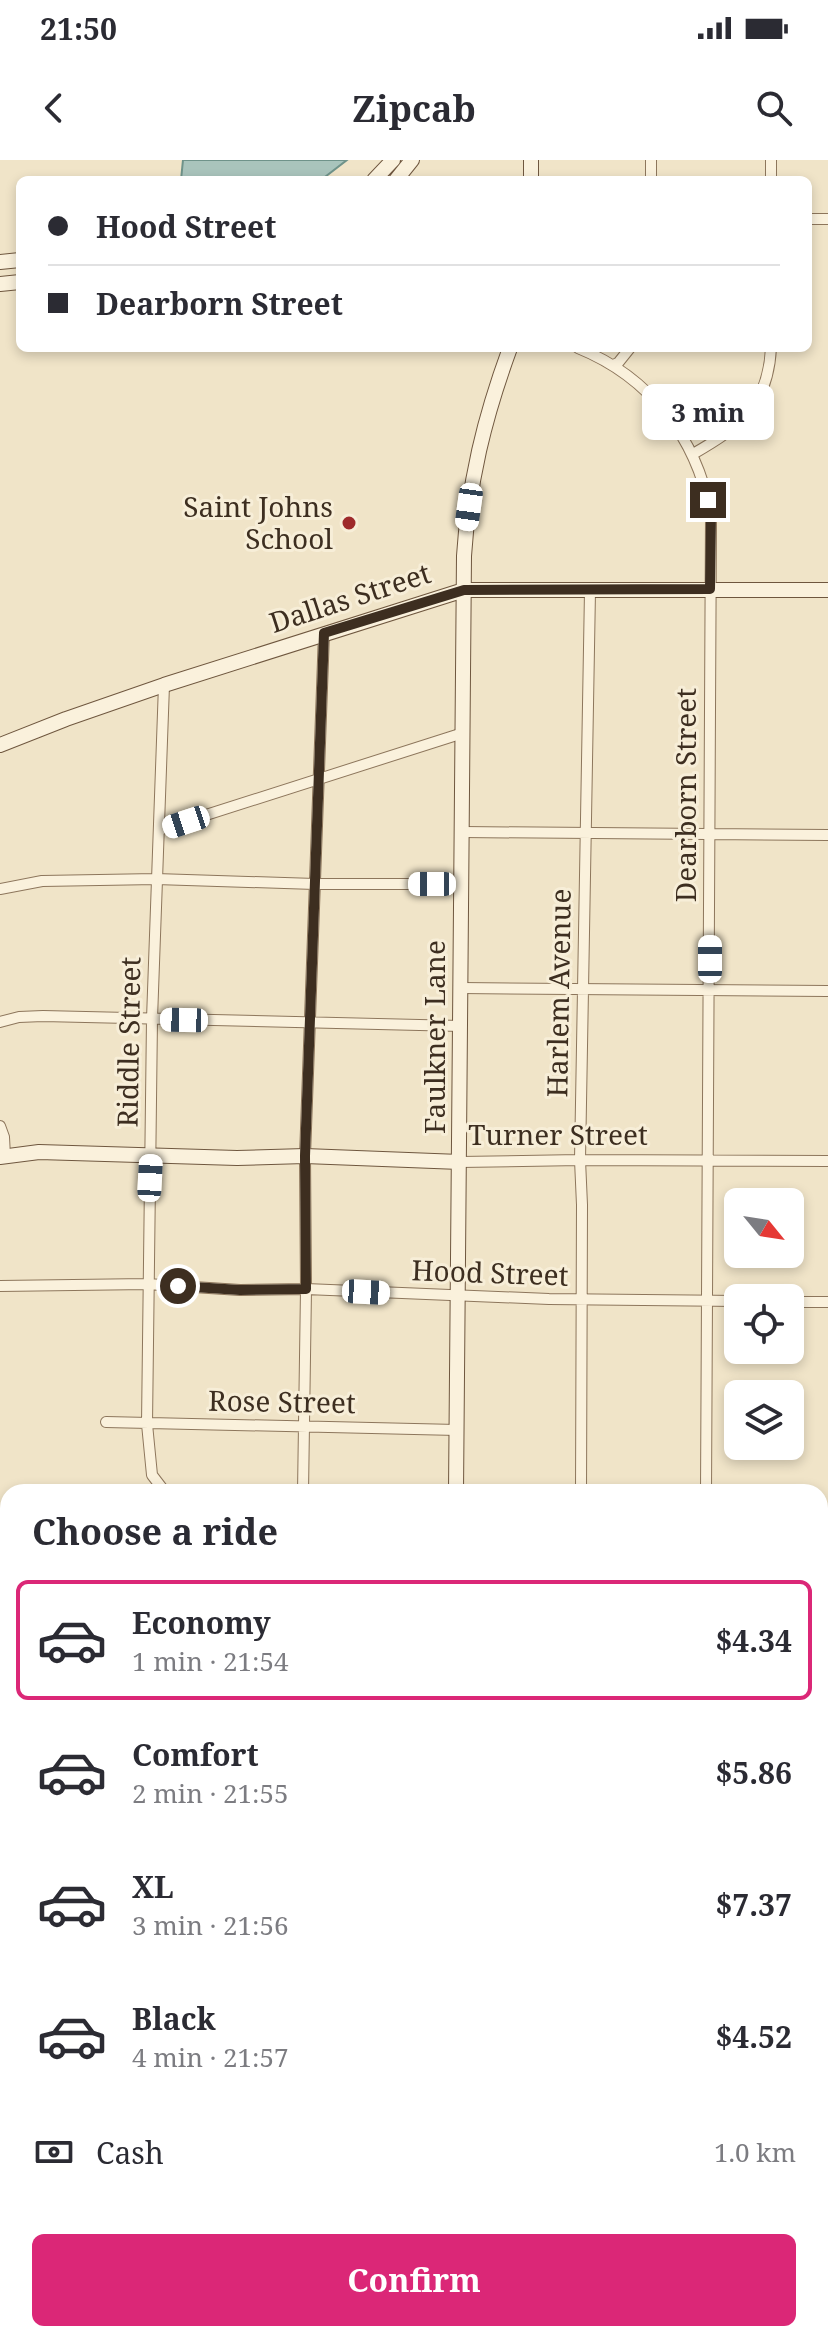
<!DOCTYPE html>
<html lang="en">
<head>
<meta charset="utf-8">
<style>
  :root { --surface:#fff; --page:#f7f7f7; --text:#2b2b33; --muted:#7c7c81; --line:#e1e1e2; --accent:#db2777 }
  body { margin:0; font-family:"Noto Serif",serif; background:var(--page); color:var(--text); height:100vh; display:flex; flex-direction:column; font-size:30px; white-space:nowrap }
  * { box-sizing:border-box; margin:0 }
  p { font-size:26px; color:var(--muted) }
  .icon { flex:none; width:44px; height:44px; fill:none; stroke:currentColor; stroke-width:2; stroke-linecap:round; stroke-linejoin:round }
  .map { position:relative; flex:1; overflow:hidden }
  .sheet { position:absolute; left:0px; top:1324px; width:828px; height:858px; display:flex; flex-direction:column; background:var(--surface); border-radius:24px 24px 0 0; box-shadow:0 4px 12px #0003 }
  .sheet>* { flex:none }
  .top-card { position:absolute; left:16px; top:16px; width:796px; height:176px; border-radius:12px; box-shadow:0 4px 12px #0003; display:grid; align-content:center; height:176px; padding:0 32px; background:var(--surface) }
  .needle { width:52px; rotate:120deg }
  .buttons { position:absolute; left:724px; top:1028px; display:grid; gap:16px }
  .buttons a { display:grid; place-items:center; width:80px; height:80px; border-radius:12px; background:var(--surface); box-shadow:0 4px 12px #0003; font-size:40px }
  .end { position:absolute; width:36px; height:36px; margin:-18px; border:10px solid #3d2e20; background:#fff; box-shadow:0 0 0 4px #fff }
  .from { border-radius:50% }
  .bubble { position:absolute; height:56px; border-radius:12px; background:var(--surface); box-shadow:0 4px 12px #0003; font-size:26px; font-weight:700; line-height:56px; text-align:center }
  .car { position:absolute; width:24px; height:48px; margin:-24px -12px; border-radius:10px; box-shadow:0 0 6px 2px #0007; background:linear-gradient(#fff 24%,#345 0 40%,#fff 0 76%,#345 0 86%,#fff 0) }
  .top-card b { display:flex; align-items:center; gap:28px; height:76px; font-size:30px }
  .top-card b+b { border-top:2px solid var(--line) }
  .top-card i { width:20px; height:20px; background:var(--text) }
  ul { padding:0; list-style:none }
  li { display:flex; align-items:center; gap:24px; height:120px; margin:0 16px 12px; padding:0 16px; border:4px solid transparent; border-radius:12px }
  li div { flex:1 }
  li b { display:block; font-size:30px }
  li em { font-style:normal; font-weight:700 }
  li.active { border-color:var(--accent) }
  li>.icon { width:72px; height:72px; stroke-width:1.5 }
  h2 { padding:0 32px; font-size:36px; line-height:96px }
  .pay { display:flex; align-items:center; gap:20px; height:88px; padding:0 32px; font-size:30px }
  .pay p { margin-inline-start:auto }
  .cta { display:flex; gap:16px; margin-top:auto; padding:16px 32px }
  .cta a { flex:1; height:92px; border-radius:12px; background:var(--accent); color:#fff; font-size:32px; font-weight:700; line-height:92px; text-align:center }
  .status { display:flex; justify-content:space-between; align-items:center; height:56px; padding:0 40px; background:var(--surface); direction:ltr }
  .status svg { height:22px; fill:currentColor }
  header { display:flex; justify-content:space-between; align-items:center; height:104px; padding:0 32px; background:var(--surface); font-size:36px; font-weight:700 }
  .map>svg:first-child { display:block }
  .green { fill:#c9cf9b }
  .water { fill:#a9c4bc; stroke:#6f938a; stroke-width:2 }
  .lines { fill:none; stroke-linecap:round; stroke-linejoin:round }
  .street-casing { stroke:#8d765c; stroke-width:12 }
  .secondary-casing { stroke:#6f573f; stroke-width:16 }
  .primary-casing { stroke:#5b4430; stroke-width:18 }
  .street { stroke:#faf1dc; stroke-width:10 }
  .secondary { stroke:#faf1dc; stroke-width:14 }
  .primary { stroke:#f3d9a0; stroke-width:16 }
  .route { stroke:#3d2e20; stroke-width:10 }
  .poi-dot { fill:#9e2a2b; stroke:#f7eed8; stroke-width:3 }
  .labels { text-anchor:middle; stroke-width:6; stroke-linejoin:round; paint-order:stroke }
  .poi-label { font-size:28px; fill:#3d2e20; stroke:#f7eed8; text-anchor:end }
  .street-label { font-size:28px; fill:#3d2e20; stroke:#f7eed8 }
</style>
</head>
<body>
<div class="status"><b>21:50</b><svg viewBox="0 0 49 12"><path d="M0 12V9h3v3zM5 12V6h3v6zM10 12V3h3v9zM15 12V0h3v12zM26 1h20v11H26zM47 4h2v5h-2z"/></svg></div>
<header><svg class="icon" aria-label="back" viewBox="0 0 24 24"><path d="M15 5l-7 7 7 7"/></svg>Zipcab<svg class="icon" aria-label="search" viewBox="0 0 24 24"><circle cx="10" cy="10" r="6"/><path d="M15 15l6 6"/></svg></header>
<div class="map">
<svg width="828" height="2181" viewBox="0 0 828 2181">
  <rect width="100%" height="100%" fill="#f0e4c8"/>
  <!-- green -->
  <path class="green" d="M820 1943 828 1950V2098L820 2089Z"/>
  <!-- water -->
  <path class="water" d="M183 0H347L321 20H181Z"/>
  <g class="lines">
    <defs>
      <path id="street" d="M651 0V20
        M771 0V20
        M808 59H828
        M578 188C650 217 698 279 711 356L706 1332
        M613 205 618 203 630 188
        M693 294C740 267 768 246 771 188
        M164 525 152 859 147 1264 152 1315 165 1332
        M159 670 463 573
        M463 672 828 675
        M0 729 42 721 156 719 315 724H462
        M461 828 828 831
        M0 862 19 857 43 856 461 866
        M0 966 4 977 5 996
        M460 1002 580 1000 828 1001
        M0 1126 147 1124 240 1130 306 1129 549 1139 738 1141
        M790 1142H828
        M106 1262 457 1270
        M303 1332 306 1129 305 996 324 473
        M581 1332 582 1045 580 1000 590 431
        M0 1912H8
        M0 2034 8 2035
        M0 2153H8
        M447 2177 630 2181
        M259 2181V2174
        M797 2181V2174"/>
      <path id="secondary" d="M374 20 393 0
        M396 20 412 0
        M531 20V0
        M0 102 20 100
        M0 124 20 122
        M0 585 66 559 164 525 464 430H828
        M0 997 39 992 237 998 305 996 460 1002
        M456 1332 464 396C469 321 484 259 510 188
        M820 1400H828
        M0 1671 8 1672
        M447 2174V2181"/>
      <path id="primary" d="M0 1793 8 1812
        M0 1833 8 1852
        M143 2174 146 2181
        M164 2174 166 2181"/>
    </defs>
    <!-- street casing -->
    <use href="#street" class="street-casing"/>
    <!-- secondary casing -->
    <use href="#secondary" class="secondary-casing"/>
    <!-- primary casing -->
    <use href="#primary" class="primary-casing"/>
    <!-- street -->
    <use href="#street" class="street"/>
    <!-- secondary -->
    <use href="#secondary" class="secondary"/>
    <!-- primary -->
    <use href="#primary" class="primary"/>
  </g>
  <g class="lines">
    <!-- route -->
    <path class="route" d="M178 1126 240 1130 306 1129 305 996 324 473 464 430 710 429 711 356 708 340"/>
  </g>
  <!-- markers -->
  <circle class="poi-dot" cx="349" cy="363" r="8"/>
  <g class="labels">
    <!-- poi labels -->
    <g class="poi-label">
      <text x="333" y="357">Saint Johns<tspan x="333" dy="32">School</tspan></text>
    </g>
    <!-- street labels -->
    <g class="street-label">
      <text transform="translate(350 438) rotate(-18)" y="10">Dallas Street</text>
      <text transform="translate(686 635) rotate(-90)" y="10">Dearborn Street</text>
      <text transform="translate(559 833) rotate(-89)" y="10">Harlem Avenue</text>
      <text transform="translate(435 877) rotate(-90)" y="10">Faulkner Lane</text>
      <text transform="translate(129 882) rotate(-89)" y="10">Riddle Street</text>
      <text x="558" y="985">Turner Street</text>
      <text transform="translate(490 1113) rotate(2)" y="10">Hood Street</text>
      <text transform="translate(282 1242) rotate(1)" y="10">Rose Street</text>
    </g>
  </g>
</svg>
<div class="buttons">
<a><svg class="needle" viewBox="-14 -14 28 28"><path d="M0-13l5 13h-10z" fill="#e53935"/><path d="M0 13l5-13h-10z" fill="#7c7c81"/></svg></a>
<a><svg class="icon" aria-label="locate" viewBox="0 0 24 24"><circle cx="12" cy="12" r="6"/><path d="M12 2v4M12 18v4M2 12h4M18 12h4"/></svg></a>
<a><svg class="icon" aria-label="layers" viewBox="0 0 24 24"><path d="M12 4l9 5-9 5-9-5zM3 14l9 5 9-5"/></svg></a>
</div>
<i class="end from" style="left:178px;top:1126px"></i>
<i class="end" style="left:708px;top:340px"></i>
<div class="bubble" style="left:642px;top:224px;width:132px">3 min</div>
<i class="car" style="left:469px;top:347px;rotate:188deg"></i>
<i class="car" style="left:186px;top:662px;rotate:252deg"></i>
<i class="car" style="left:432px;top:724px;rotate:270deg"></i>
<i class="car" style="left:710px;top:799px;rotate:0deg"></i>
<i class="car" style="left:184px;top:860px;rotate:271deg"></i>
<i class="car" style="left:150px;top:1018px;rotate:3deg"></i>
<i class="car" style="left:366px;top:1132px;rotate:93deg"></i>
<div class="top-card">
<b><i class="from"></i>Hood Street</b>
<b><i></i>Dearborn Street</b>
</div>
<section class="sheet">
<h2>Choose a ride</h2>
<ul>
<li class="active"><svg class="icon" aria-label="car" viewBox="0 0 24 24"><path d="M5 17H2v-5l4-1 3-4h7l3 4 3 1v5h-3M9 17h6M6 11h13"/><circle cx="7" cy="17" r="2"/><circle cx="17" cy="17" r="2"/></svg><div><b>Economy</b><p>1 min · 21:54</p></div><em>$4.34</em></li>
<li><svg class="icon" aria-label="car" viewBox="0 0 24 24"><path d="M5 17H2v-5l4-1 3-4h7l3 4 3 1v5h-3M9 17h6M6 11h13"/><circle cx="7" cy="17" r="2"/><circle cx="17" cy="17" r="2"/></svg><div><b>Comfort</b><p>2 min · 21:55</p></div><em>$5.86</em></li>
<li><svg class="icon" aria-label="car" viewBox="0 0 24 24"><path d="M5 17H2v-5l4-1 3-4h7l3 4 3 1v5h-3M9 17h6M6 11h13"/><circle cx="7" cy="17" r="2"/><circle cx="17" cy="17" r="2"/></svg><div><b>XL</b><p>3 min · 21:56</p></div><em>$7.37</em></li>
<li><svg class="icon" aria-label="car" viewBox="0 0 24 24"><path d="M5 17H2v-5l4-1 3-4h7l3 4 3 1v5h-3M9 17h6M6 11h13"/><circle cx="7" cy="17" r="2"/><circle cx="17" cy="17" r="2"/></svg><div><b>Black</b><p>4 min · 21:57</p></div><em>$4.52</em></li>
</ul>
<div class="pay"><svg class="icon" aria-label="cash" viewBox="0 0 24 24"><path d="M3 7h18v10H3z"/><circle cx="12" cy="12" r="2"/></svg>Cash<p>1.0 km</p></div>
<div class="cta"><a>Confirm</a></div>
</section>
</div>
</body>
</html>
